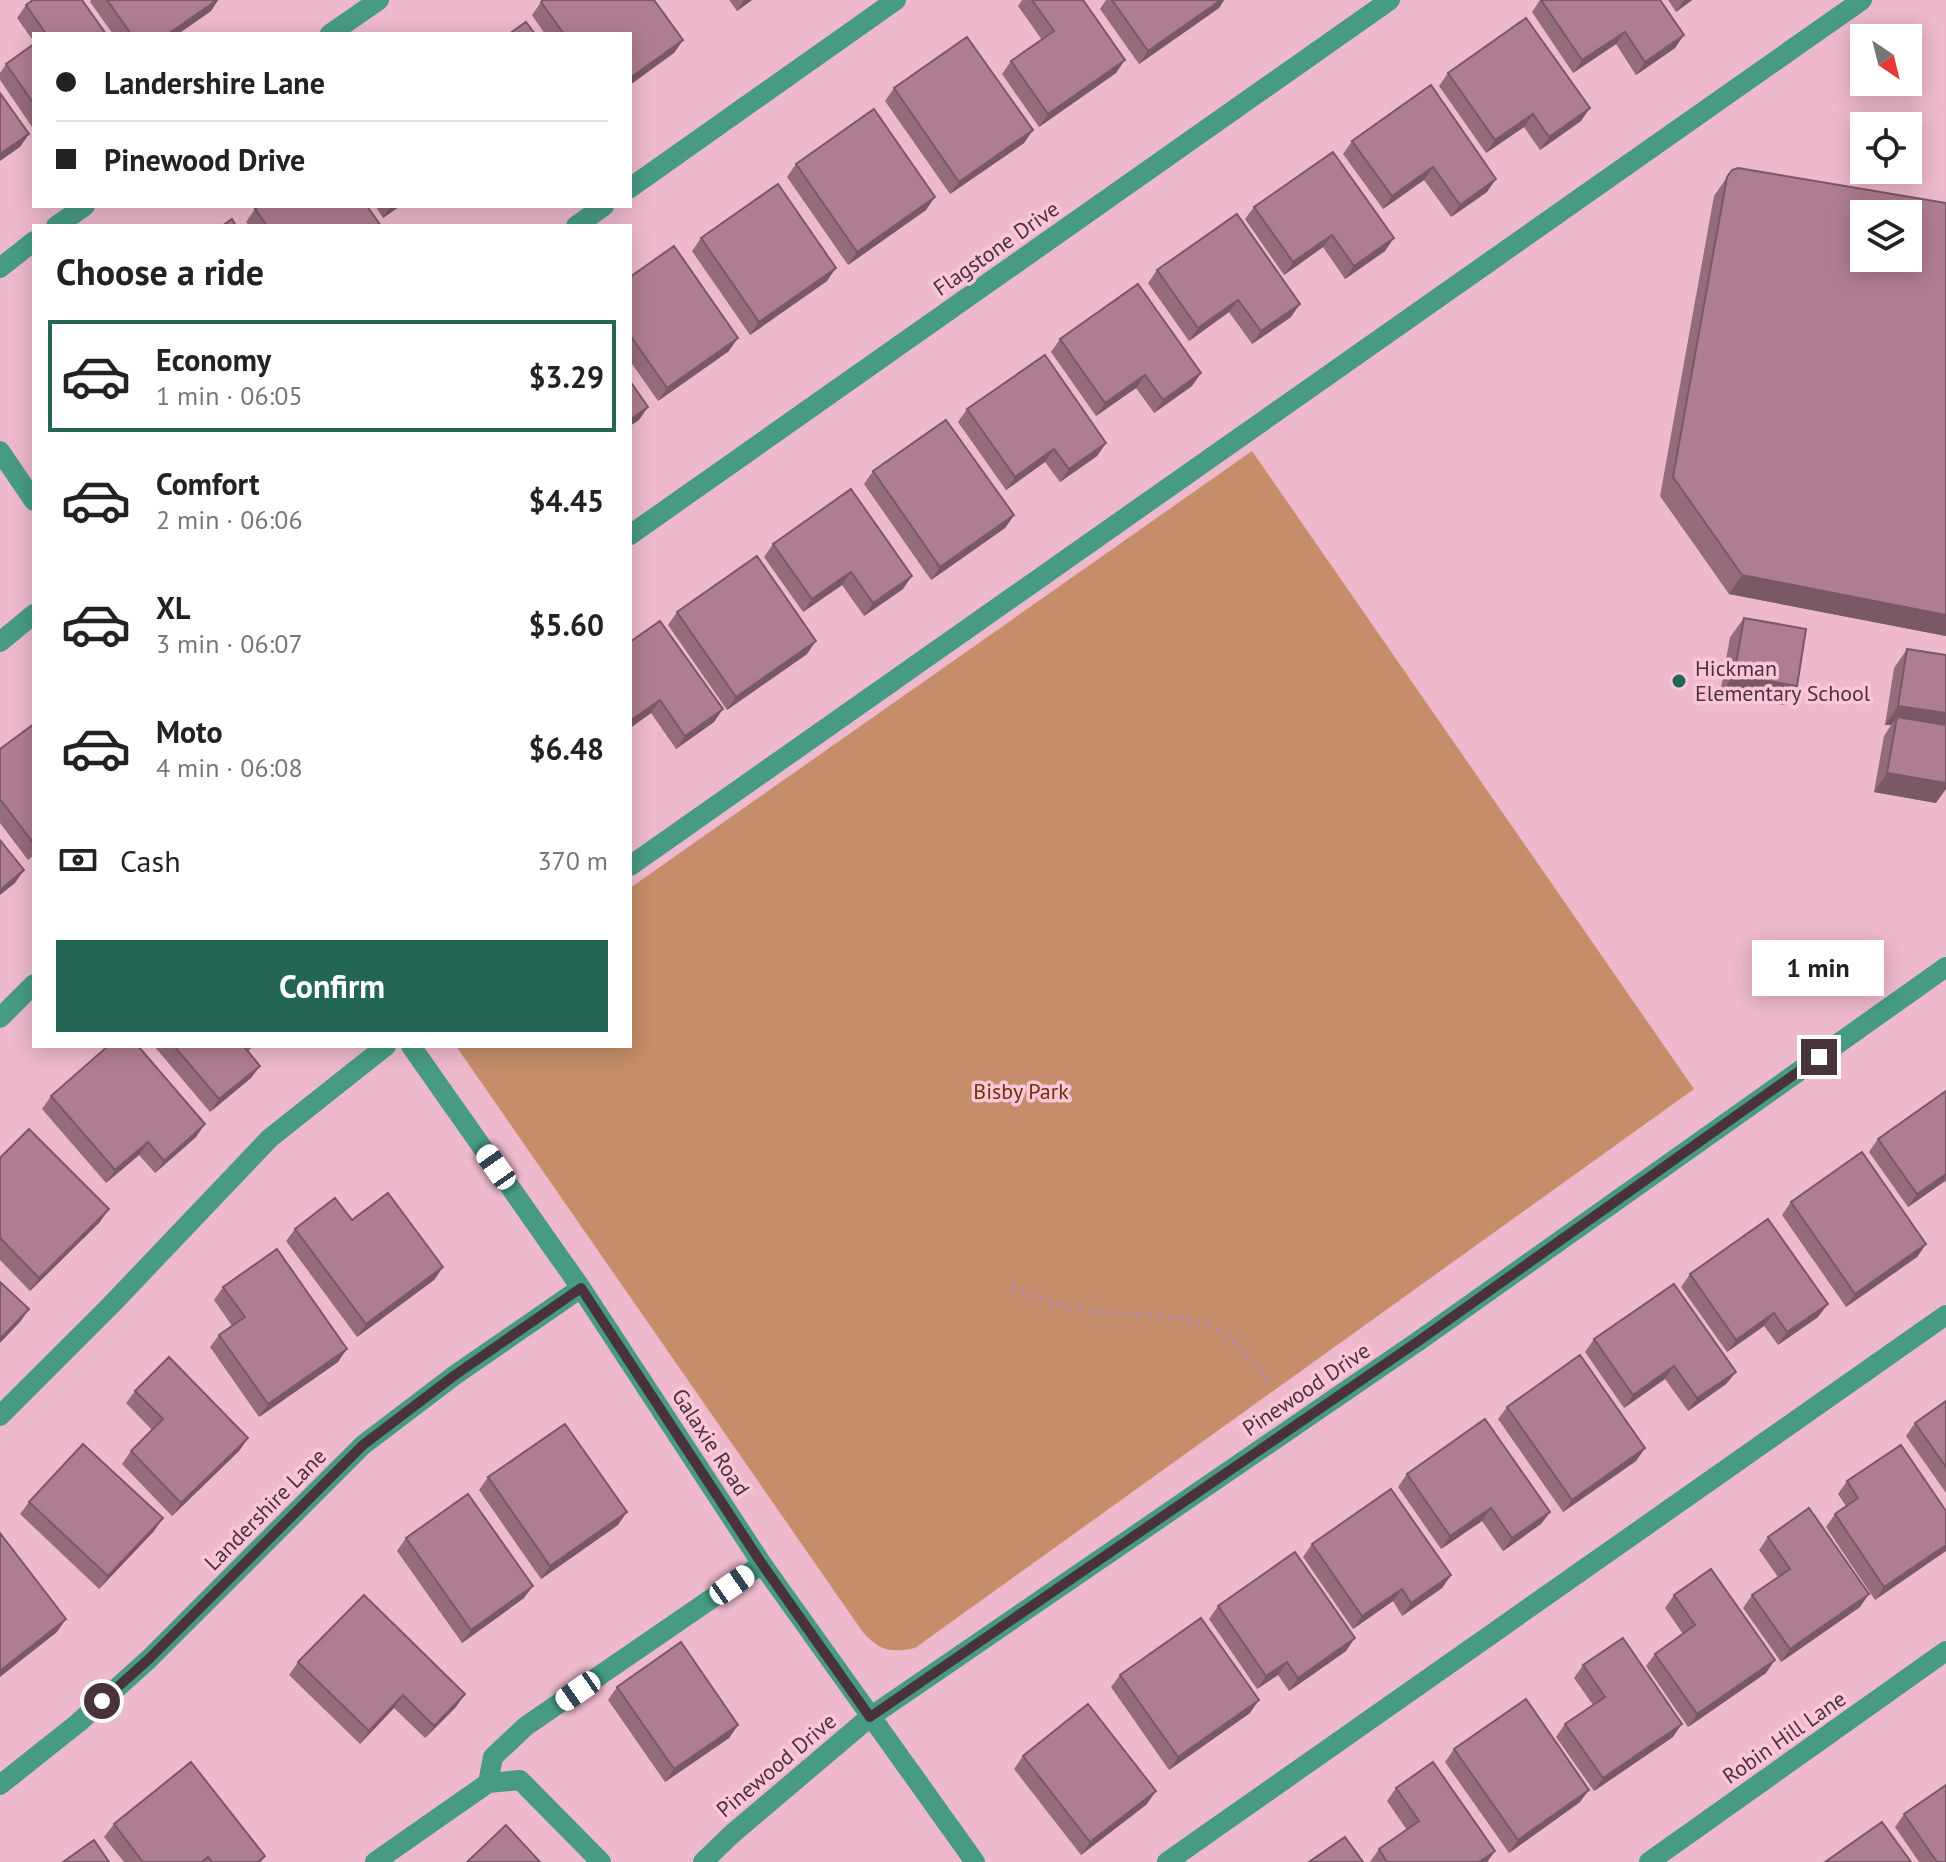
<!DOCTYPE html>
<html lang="en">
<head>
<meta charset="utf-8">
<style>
  :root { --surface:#fff; --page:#f2f2f2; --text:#222; --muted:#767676; --line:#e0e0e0; --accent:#246656 }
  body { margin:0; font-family:"PT Sans",sans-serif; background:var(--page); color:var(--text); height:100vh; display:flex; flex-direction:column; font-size:30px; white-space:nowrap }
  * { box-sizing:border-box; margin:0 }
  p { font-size:26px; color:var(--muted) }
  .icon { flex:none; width:44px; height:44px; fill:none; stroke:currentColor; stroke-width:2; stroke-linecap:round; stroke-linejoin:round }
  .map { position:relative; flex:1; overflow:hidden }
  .side { position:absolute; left:32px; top:224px; width:600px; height:824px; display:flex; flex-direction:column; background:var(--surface); border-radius:0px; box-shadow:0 4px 20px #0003 }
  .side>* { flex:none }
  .hud { position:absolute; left:32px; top:32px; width:600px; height:176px; border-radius:0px; box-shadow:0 4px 20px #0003; display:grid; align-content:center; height:176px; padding:0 24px; background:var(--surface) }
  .needle { width:52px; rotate:145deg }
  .controls { position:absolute; left:1850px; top:24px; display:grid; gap:16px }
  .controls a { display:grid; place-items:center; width:72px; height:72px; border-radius:0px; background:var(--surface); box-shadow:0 4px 20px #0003; font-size:40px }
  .end { position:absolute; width:36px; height:36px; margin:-18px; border:10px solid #48333b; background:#fff; box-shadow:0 0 0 4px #fff }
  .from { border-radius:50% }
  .bubble { position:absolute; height:56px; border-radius:0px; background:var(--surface); box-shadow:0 4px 20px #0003; font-size:26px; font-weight:800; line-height:56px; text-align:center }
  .car { position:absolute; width:24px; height:48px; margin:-24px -12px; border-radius:10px; box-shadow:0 0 6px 2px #0007; background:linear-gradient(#fff 24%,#345 0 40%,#fff 0 76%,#345 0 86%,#fff 0) }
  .hud b { display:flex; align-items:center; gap:28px; height:76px; font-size:30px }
  .hud b+b { border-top:2px solid var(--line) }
  .hud i { width:20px; height:20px; background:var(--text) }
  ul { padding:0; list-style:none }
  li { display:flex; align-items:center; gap:24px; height:112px; margin:0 16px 12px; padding:0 8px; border:4px solid transparent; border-radius:0px }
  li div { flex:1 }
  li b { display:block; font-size:30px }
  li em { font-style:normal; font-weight:800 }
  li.selected { border-color:var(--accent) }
  li>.icon { width:72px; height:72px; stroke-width:1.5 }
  h2 { padding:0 24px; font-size:36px; line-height:96px }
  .pay { display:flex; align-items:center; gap:20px; height:88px; padding:0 24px; font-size:30px }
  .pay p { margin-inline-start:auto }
  .action { display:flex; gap:16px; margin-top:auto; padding:16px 24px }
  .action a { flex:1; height:92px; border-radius:0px; background:var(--accent); color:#fff; font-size:32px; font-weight:800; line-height:92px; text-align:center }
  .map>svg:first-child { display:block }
  .green { fill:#c58d69 }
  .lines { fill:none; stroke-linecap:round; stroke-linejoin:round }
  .path { stroke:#b68c9c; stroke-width:5; stroke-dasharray:4 6; stroke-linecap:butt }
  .minor { stroke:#479b84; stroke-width:20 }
  .wall { fill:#966c7d }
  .shaded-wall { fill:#7a5866 }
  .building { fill:#af7d91; stroke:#7a5866; stroke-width:2; fill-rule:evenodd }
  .route { stroke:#48333b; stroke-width:10 }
  .poi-dot { fill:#246656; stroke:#fcc5da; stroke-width:3 }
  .labels { text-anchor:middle; stroke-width:7; stroke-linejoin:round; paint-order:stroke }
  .street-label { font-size:22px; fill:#48333b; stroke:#fcc5da }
  .poi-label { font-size:22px; fill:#48333b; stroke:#fcc5da; text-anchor:start }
  .park-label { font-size:22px; fill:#6f3500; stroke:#fcc5da }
</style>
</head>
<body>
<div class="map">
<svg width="1946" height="1862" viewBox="0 0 1946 1862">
  <rect width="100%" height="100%" fill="#eeb9cd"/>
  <!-- green -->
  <path class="green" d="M1252 451 1694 1089 915 1648C890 1653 879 1651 862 1631L456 1046H630V888Z"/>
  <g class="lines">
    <!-- path -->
    <path class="path" d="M1012 1287C1036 1298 1062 1308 1089 1311 1131 1316 1172 1310 1212 1328 1237 1339 1253 1363 1270 1383"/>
    <!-- minor -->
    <path class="minor" d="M330 34 379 0
      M630 188 896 0
      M56 226 85 206
      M576 226 604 206
      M0 268 34 241
      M0 451 34 501
      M630 535 1390 0
      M0 642 34 614
      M630 866 1862 0
      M0 1018 34 984
      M411 1046 581 1288 762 1564 975 1862
      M0 1416 111 1305 270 1138 386 1046
      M488 1783 493 1757 526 1726 762 1564
      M0 1785 78 1723 149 1659 363 1445 455 1375 581 1288
      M375 1862 488 1783 520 1780 601 1862
      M703 1862 732 1834 870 1717 1420 1340 1946 967
      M1167 1862 1946 1315
      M1649 1862 1946 1651"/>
  </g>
  <!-- wall -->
  <path class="wall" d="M91 0H218L211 11 178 34H113L90 2Z
    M729 0H752L737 11Z
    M1022 0H1083L1116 73 1039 127 1002 74 1011 61 1042 40 1018 6Z
    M1106 0H1224L1219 8 1139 64 1100 9Z
    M1540 0H1660L1675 48 1636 75 1616 44 1573 73 1532 12Z
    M1668 0H1692L1676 12Z
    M541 2 683 40 674 53 630 34H545L532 15Z
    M26 5 106 34H34V42L17 18Z
    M34 44V130L0 80V73L6 64Z
    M1448 73 1581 121 1540 150 1524 127 1486 153 1439 86Z
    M1431 85 1487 192 1451 217 1424 180 1383 209 1343 154 1352 141Z
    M894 88 1033 130 1024 143 950 194 885 101Z
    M796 164 926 210 848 265 787 177Z
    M1732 170 1946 636 1729 594 1660 496 1714 196Z
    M375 206H400L383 218Z
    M1254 207 1385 251 1345 279 1323 247 1284 275 1245 219Z
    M255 209 381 226H249L246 222Z
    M701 238 827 281 750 335 692 251Z
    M1157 270 1291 317 1252 344 1229 312 1189 341 1148 283Z
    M630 277 729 351 658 401 630 361Z
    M1060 339 1201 373 1192 386 1154 413 1136 388 1096 416 1051 352Z
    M967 409 1106 443 1097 456 1060 482 1045 462 1006 490 958 422Z
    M873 471 1014 515 1005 528 931 580 864 484Z
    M773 544 903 589 864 616 842 585 803 612 764 557Z
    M677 612 807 654 727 710 668 625Z
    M1744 618 1797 686 1784 705 1720 694 1730 637Z
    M630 642 714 722 676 749 651 713 630 728Z
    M1907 649 1936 803 1874 792 1884 736 1891 725H1885L1894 668Z
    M34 724V855L28 860 0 823V749Z
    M154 1046H254L248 1051 260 1066 251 1078 210 1112Z
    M1946 1091V1183L1945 1181 1908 1207 1869 1152 1878 1139Z
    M51 1096 196 1137 155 1173 139 1155 106 1183 42 1109Z
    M0 1158 100 1222 30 1291 0 1260Z
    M1791 1202 1926 1244 1917 1257 1846 1307 1782 1215Z
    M352 1220 443 1267 434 1280 357 1337 286 1241 295 1229Z
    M1690 1274 1818 1317 1778 1345 1764 1326 1727 1352 1681 1287Z
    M223 1287 338 1362 259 1417 210 1347 219 1335 232 1326 214 1300Z
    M1594 1339 1736 1372 1726 1384 1688 1411 1665 1379 1624 1408 1585 1352Z
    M135 1391 248 1438 239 1451 172 1516 122 1464 131 1451 152 1430 126 1403Z
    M1946 1401V1493L1906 1436 1915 1423Z
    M1507 1407 1645 1448 1636 1461 1563 1512 1498 1419Z
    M1407 1474 1550 1512 1541 1524 1503 1551 1482 1521 1441 1549 1398 1487Z
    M488 1477 618 1525 541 1579 479 1490Z
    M1847 1481 1946 1511 1875 1600 1826 1527 1835 1514 1846 1506 1838 1494Z
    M29 1502 154 1531 99 1589 20 1514Z
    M1768 1537 1860 1607 1781 1662 1743 1608 1752 1595 1778 1577 1759 1550Z
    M406 1538 524 1598 462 1643 397 1551Z
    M1312 1544 1451 1575 1442 1588 1402 1616 1393 1601 1353 1629 1303 1557Z
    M1674 1595 1766 1673 1688 1727 1646 1666 1655 1654 1683 1634 1665 1608Z
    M1218 1606 1346 1651 1289 1691 1278 1675 1257 1689 1209 1619Z
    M298 1662 456 1707 425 1738 394 1708 360 1744 289 1675Z
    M1583 1665 1673 1737 1594 1791 1556 1737 1565 1724 1593 1705 1574 1678Z
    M1120 1675 1250 1713 1169 1770 1111 1687Z
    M617 1687 738 1725 729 1738 665 1782 608 1700Z
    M1454 1749 1580 1802 1509 1853 1445 1762Z
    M1023 1756 1147 1804 1081 1855 1014 1769Z
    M1396 1788 1495 1851 1487 1862H1370L1379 1849 1407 1830 1387 1801Z
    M1904 1814 1946 1862H1919L1895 1827Z
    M114 1824 265 1856 261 1862H124L104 1837Z"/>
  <!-- shaded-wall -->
  <path class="shaded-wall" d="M217 0H218L211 11 178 34H168Z
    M744 0H752L737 11Z
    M1221 0H1224L1219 8 1139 64 1148 51Z
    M1684 0H1692L1676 12Z
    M1625 32 1616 44 1573 73 1582 60Z
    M1684 35 1675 48 1636 75 1645 62Z
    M683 40 674 53 630 85V78Z
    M1125 60 1116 73 1039 127 1048 114Z
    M1590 108 1581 121 1540 150 1549 137Z
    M1533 114 1524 127 1486 153 1495 140Z
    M1033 130 1024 143 950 194 959 182Z
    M29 134 20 147 0 161V154Z
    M1433 167 1424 180 1383 209 1392 196Z
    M1496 179 1487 192 1451 217 1460 205Z
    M935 197 926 210 848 265 857 252Z
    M391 206H400L383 218Z
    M1332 235 1323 247 1284 275 1293 262Z
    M1394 238 1385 251 1345 279 1354 266Z
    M836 268 827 281 750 335 759 322Z
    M1238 300 1229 312 1189 341 1198 328Z
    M1300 304 1291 317 1252 344 1261 331Z
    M738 338 729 351 658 401 667 388Z
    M1201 373 1192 386 1154 413 1163 400Z
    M1145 375 1136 388 1096 416 1105 403Z
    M648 407 639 420 630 426V420Z
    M1106 443 1097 456 1060 482 1069 469Z
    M1054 449 1045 462 1006 490 1015 477Z
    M1014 515 1005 528 931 580 940 567Z
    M851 572 842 585 803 612 812 599Z
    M1742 575 1946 615V636L1729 594Z
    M912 576 903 589 864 616 873 603Z
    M816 641 807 654 727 710 736 697Z
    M1734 675 1797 686 1784 705 1720 694Z
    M660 700 651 713 630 728V721Z
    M1898 706 1946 713V734L1897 717 1891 725H1885Z
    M723 709 714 722 676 749 685 736Z
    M1887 773 1946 783V789L1936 803 1874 792Z
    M24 870 15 883 0 895V890Z
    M260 1066 251 1078 210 1112 219 1099Z
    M205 1124 196 1137 155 1173 164 1161Z
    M148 1142 139 1155 106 1183 115 1170Z
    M1946 1174 1945 1181 1908 1207 1917 1194Z
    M109 1209 100 1222 30 1291 39 1278Z
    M1926 1244 1917 1257 1846 1307 1855 1294Z
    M443 1267 434 1280 357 1337 366 1324Z
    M1828 1304 1818 1317 1778 1345 1787 1332Z
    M29 1309 20 1322 0 1343V1339Z
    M1774 1313 1764 1326 1727 1352 1736 1340Z
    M347 1349 338 1362 259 1417 268 1404Z
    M1674 1366 1665 1379 1624 1408 1633 1395Z
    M1736 1372 1726 1384 1688 1411 1697 1398Z
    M248 1438 239 1451 172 1516 181 1503Z
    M1645 1448 1636 1461 1563 1512 1572 1500Z
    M1491 1508 1482 1521 1441 1549 1450 1536Z
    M627 1512 618 1525 541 1579 550 1566Z
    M1550 1512 1541 1524 1503 1551 1512 1538Z
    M163 1518 154 1531 99 1589 108 1576Z
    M1946 1545V1551L1875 1600 1884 1587Z
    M1451 1575 1442 1588 1402 1616 1411 1603Z
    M533 1586 524 1598 462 1643 471 1630Z
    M1402 1589 1393 1601 1353 1629 1362 1616Z
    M1869 1594 1860 1607 1781 1662 1790 1649Z
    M66 1619 57 1632 0 1677V1671Z
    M1355 1638 1346 1651 1289 1691 1298 1678Z
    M1775 1660 1766 1673 1688 1727 1697 1714Z
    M1287 1662 1278 1675 1257 1689 1266 1676Z
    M465 1694 456 1707 425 1738 434 1726Z
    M403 1695 394 1708 360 1744 369 1731Z
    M1259 1700 1250 1713 1169 1770 1178 1757Z
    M1682 1724 1673 1737 1594 1791 1603 1778Z
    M738 1725 729 1738 665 1782 674 1769Z
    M1589 1790 1580 1802 1509 1853 1518 1840Z
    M1156 1791 1147 1804 1081 1855 1090 1842Z
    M1495 1851 1487 1862H1479Z"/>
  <!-- building -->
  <path class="building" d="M33 0H82L106 34H46L26 5Z
    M107 0H217L168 34H131Z
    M543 0H654L683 40 630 78V34H564L541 2Z
    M1032 0H1083L1125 60 1048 114 1011 61 1054 31Z
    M1112 0H1221L1148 51Z
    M1541 0H1660L1684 35 1645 62 1625 32 1582 60Z
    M1526 18 1590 108 1549 137 1533 114 1495 140 1448 73Z
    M526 22 535 34H509Z
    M967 37 1033 130 959 182 894 88Z
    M34 44V104L6 64Z
    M1431 85 1496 179 1460 205 1433 167 1392 196 1352 141Z
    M0 93 29 134 0 154Z
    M874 109 935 197 857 252 796 164Z
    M1333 152 1394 238 1354 266 1332 235 1293 262 1254 207Z
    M1738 168 1946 203V615L1742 575 1673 477 1727 177 1732 170ZM1864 214H1908V258H1864Z
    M778 184 836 268 759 322 701 238Z
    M260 206H367L381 226H267L255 209Z
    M1237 214 1300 304 1261 331 1238 300 1198 328 1157 270Z
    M232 219 236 226H222Z
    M674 246 738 338 667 388 630 335V277Z
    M1138 284 1201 373 1163 400 1145 375 1105 403 1060 339Z
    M1045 355 1106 443 1069 469 1054 449 1015 477 967 409Z
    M630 381 648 407 630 420Z
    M946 420 1014 515 940 567 873 471Z
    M851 489 912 576 873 603 851 572 812 599 773 544Z
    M757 556 816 641 736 697 677 612Z
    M1744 618 1806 629 1797 686 1734 675Z
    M660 621 723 709 685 736 660 700 630 721V642Z
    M1907 649 1946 655V713L1898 706Z
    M1897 717 1946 725V783L1887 773Z
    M34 724V844L0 799V749Z
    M0 840 24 870 0 890Z
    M108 1046H138L205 1124 164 1161 148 1142 115 1170 51 1096Z
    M174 1046H247L245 1048 260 1066 219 1099Z
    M1946 1091V1174L1917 1194 1878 1139Z
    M29 1129 109 1209 39 1278 0 1238V1158Z
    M1862 1152 1926 1244 1855 1294 1791 1202Z
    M388 1193 443 1267 366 1324 295 1229 335 1198 352 1220Z
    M1768 1219 1828 1304 1787 1332 1774 1313 1736 1340 1690 1274Z
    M277 1249 347 1349 268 1404 219 1335 245 1317 223 1287Z
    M0 1282 29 1309 0 1339Z
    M1674 1284 1736 1372 1697 1398 1674 1366 1633 1395 1594 1339Z
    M1580 1355 1645 1448 1572 1500 1507 1407Z
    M169 1357 248 1438 181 1503 131 1451 163 1419 135 1391Z
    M1946 1401V1467L1915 1423Z
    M1485 1419 1550 1512 1512 1538 1491 1508 1450 1536 1407 1474Z
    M565 1424 627 1512 550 1566 488 1477Z
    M83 1444 163 1518 108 1576 29 1502Z
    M1901 1445 1946 1511V1545L1884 1587 1835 1514 1858 1498 1847 1481Z
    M1391 1489 1451 1575 1411 1603 1402 1589 1362 1616 1312 1544Z
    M468 1494 533 1586 471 1630 406 1538Z
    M1809 1508 1869 1594 1790 1649 1752 1595 1790 1569 1768 1537Z
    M0 1533 66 1619 0 1671Z
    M1295 1552 1355 1638 1298 1678 1287 1662 1266 1676 1218 1606Z
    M1711 1569 1775 1660 1697 1714 1655 1654 1695 1625 1674 1595Z
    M364 1595 465 1694 434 1726 403 1695 369 1731 298 1662Z
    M1201 1618 1259 1700 1178 1757 1120 1675Z
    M1623 1638 1682 1724 1603 1778 1565 1724 1605 1697 1583 1665Z
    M681 1642 738 1725 674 1769 617 1687Z
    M1526 1699 1589 1790 1518 1840 1454 1749Z
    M1088 1704 1156 1791 1090 1842 1023 1756Z
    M191 1762 265 1856 258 1862H212L208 1857 202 1862H143L114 1824Z
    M1433 1762 1495 1851 1479 1862H1387L1379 1849 1419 1821 1396 1788Z
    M1946 1785V1862H1937L1904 1814Z
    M1882 1822 1911 1862H1825Z
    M506 1825 540 1862H467Z
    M1345 1837 1363 1862H1309Z
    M94 1840 109 1862H63Z"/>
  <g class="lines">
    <!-- route -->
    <path class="route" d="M102 1701 149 1659 363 1445 455 1375 581 1288 762 1564 870 1717 1420 1340 1819 1057"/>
  </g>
  <!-- markers -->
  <circle class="poi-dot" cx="1679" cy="681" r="8"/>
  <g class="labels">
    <!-- street labels -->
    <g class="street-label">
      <text transform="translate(996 248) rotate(-35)" y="8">Flagstone Drive</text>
      <text transform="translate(1306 1389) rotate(-34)" y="8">Pinewood Drive</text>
      <text transform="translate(711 1442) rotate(57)" y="8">Galaxie Road</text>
      <text transform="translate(265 1509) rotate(-45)" y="8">Landershire Lane</text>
      <text transform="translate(1784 1737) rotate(-35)" y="8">Robin Hill Lane</text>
      <text transform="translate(776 1765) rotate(-40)" y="8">Pinewood Drive</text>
    </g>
    <!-- poi labels -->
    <g class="poi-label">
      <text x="1695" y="676">Hickman<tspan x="1695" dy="25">Elementary School</tspan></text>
    </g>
    <!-- park labels -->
    <g class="park-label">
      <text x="1021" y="1099">Bisby Park</text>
    </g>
  </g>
</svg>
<div class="controls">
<a><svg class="needle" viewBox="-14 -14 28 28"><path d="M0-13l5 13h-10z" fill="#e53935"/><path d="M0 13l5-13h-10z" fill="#767676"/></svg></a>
<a><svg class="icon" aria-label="locate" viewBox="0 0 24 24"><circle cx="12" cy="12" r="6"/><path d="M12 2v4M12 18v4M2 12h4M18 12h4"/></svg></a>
<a><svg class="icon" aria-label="layers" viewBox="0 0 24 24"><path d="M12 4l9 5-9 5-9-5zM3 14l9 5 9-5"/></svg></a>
</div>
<i class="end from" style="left:102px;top:1701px"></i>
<i class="end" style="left:1819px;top:1057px"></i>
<div class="bubble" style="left:1752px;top:940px;width:132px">1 min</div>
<i class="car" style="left:496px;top:1167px;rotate:325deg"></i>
<i class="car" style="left:732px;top:1585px;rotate:55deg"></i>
<i class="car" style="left:578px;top:1691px;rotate:235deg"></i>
<div class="hud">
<b><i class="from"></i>Landershire Lane</b>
<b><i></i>Pinewood Drive</b>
</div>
<section class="side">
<h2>Choose a ride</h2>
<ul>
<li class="selected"><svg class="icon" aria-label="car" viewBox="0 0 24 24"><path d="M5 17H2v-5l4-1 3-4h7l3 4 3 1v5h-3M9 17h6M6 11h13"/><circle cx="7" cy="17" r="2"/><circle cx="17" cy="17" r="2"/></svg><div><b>Economy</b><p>1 min · 06:05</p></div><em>$3.29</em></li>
<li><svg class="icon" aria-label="car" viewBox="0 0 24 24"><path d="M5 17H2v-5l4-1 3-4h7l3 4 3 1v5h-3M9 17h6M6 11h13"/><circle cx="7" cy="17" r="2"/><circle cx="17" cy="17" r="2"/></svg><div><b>Comfort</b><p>2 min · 06:06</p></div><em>$4.45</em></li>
<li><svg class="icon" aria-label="car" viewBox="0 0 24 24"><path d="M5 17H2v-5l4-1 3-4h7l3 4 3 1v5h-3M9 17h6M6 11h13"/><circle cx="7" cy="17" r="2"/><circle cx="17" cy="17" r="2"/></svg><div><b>XL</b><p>3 min · 06:07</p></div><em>$5.60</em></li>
<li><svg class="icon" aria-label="car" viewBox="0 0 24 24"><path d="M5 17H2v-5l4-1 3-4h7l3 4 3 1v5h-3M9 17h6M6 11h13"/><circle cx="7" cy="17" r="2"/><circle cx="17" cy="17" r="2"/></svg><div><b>Moto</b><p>4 min · 06:08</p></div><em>$6.48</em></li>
</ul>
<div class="pay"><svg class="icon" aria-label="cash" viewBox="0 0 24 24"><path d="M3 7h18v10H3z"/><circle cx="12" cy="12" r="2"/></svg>Cash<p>370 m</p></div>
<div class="action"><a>Confirm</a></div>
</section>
</div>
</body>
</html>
